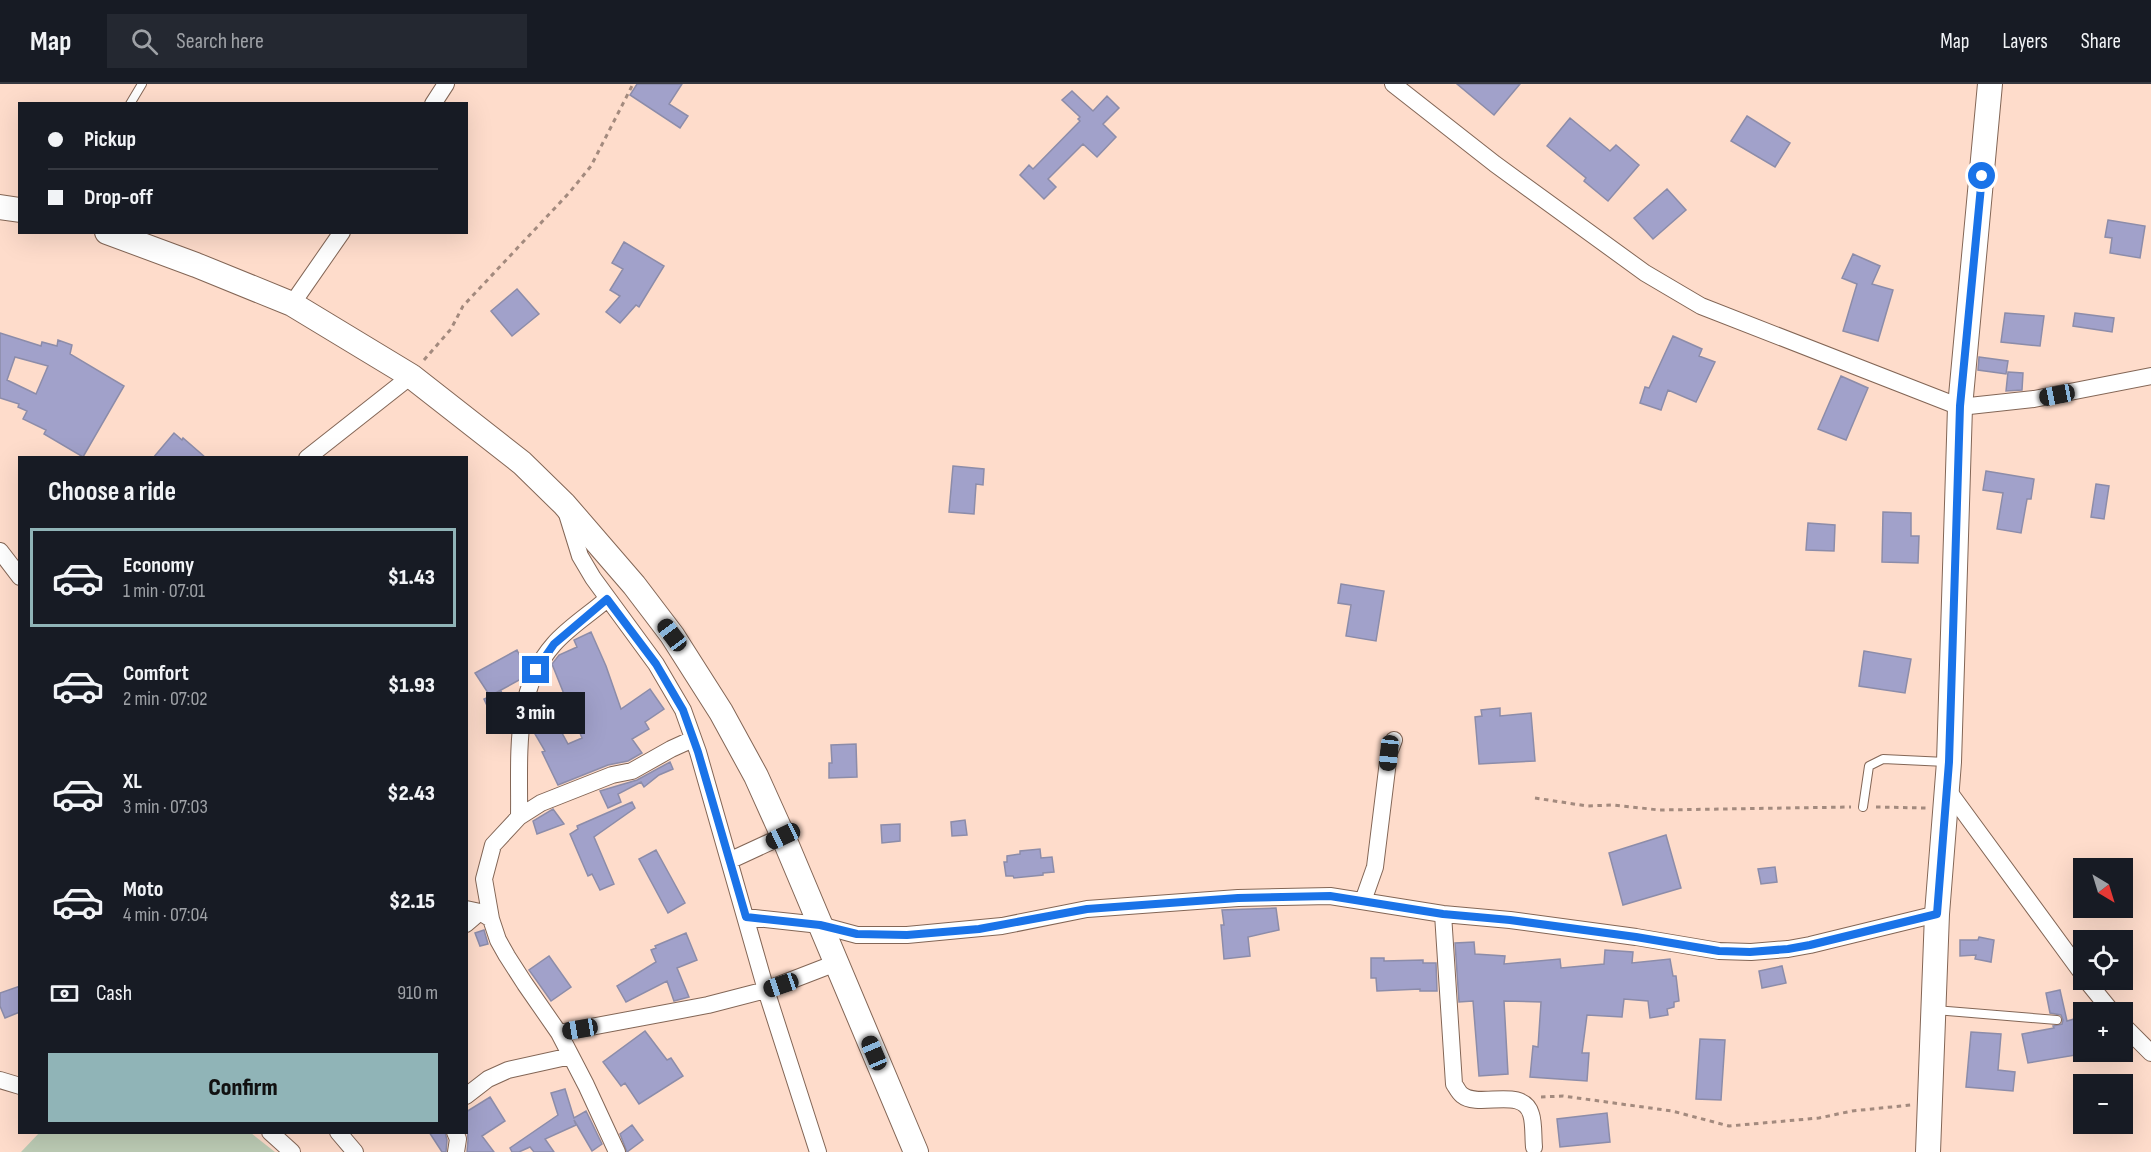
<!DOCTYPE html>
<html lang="en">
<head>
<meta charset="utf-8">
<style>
  :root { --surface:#171b24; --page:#242831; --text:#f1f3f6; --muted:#9ea1a6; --line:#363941; --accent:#90b4b7 }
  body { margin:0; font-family:"Sofia Sans Condensed",sans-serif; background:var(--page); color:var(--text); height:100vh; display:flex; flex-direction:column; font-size:22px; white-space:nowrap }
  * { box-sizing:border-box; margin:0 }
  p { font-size:20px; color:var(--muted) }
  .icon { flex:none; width:33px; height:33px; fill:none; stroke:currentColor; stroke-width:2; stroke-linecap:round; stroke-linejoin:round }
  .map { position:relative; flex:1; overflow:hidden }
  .panel { position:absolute; left:18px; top:372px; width:450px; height:678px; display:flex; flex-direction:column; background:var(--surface); border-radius:0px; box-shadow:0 6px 24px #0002 }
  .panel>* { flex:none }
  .hud { position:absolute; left:18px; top:18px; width:450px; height:132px; border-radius:0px; box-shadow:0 6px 24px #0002; display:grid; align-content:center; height:132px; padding:0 30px; background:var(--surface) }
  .needle { width:39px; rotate:142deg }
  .controls { position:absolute; left:2073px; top:774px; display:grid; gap:12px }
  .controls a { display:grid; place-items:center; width:60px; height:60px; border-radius:0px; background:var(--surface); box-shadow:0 6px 24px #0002; font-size:30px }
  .end { position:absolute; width:27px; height:27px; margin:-14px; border:8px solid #1a73e8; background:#fff; box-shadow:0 0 0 3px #fff }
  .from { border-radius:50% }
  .bubble { position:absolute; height:42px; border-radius:0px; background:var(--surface); box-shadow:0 6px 24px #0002; font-size:20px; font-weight:800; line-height:42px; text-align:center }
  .car { position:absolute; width:18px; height:36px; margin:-18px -9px; border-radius:8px; box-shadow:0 0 4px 2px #0007; background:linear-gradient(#222 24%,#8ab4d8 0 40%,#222 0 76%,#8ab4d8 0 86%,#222 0) }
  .hud b { display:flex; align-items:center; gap:21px; height:57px; font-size:22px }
  .hud b+b { border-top:2px solid var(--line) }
  .hud i { width:15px; height:15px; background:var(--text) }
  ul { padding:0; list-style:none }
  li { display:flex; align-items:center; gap:18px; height:99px; margin:0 12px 9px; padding:0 18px; border:3px solid transparent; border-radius:0px }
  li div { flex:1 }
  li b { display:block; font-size:22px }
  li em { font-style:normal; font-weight:800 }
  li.current { border-color:var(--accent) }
  li>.icon { width:54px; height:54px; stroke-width:1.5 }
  h2 { padding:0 30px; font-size:27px; line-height:72px }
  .pay { display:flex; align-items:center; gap:15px; height:66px; padding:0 30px; font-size:22px }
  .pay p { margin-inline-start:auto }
  .primary-button { display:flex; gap:12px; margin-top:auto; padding:12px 30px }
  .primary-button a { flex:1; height:69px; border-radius:0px; background:var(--accent); color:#111; font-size:24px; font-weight:800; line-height:69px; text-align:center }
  header { display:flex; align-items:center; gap:36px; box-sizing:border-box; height:84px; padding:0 30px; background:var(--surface); border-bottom:2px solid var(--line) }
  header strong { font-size:28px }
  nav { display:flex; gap:33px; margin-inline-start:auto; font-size:21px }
  .search { width:420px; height:54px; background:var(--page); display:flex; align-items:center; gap:15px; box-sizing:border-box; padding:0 21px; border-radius:0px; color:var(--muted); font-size:22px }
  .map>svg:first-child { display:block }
  .green { fill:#bdccb5 }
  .building { fill:#a1a1ca; stroke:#8c8ca9; stroke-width:1.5; fill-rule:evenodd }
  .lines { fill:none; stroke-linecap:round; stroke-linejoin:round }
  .lane-casing { stroke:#836656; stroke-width:10 }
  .street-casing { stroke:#836656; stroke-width:18 }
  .secondary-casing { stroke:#836656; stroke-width:26 }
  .path { stroke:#a38a7e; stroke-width:3; stroke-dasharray:4.5 4.5; stroke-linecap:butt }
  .lane { stroke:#fff; stroke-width:8 }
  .street { stroke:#fff; stroke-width:16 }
  .secondary { stroke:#fff; stroke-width:24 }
  .route { stroke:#1a73e8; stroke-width:8 }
</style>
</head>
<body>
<header>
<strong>Map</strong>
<div class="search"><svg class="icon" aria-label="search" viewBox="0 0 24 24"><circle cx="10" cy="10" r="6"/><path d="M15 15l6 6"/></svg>Search here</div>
<nav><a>Map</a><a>Layers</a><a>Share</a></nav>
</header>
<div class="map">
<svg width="2151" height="1068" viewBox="0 0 2151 1068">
  <rect width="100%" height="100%" fill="#fedccb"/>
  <!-- green -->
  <path class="green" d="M40 1048 251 1049 275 1068H21Z"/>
  <!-- building -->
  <path class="building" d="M637 0H682L669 20 688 32 680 44 630 11Z
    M1457 0H1520L1494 31Z
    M1072 7 1093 27 1107 12 1119 24 1103 40 1116 53 1097 73 1083 60 1048 95 1056 103 1044 115 1020 91 1029 81 1033 85 1080 37 1078 35 1080 33 1062 16Z
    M1747 32 1790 59 1775 83 1731 57Z
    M1570 34 1610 67 1616 61 1639 81 1608 117 1584 97 1586 94 1547 62Z
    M1667 105 1686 126 1653 155 1634 134Z
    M2108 136 2145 142 2140 174 2110 169 2112 154 2105 153Z
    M624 158 664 182 639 223 636 221 620 239 606 228 620 212 610 206 623 185 612 179Z
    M1853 170 1880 182 1872 200 1893 206 1878 257 1843 247 1857 200 1842 194Z
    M517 205 539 230 512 252 491 227Z
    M2005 229 2044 232 2040 262 2001 258Z
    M2075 229 2114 234 2112 248 2073 242Z
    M0 249 41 262 42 258 57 262 58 256 72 261 70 270 124 302 83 373 44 350 46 346 23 335 27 327 18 323 19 320 0 314ZM15 273 48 282 36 310 7 296Z
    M1673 252 1702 265 1699 272 1715 278 1696 318 1668 306 1661 326 1640 319 1645 303 1649 304Z
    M1979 273 2008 277 2006 290 1978 286Z
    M2008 288 2023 289 2022 306 2006 307Z
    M1841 292 1868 304 1846 356 1818 345Z
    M174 349 182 356 183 354 206 374H153Z
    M953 382 984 385 983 401 976 400 974 430 949 428Z
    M1986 387 2034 395 2031 415H2027L2021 449 1997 445 2003 409 1983 406Z
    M2096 400 2109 402 2104 435 2091 433Z
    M1883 428 1911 429V452H1919L1918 479 1882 478Z
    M1808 439 1835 441 1834 467 1806 466Z
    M1341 500 1384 507 1376 557 1346 552 1351 521 1338 519Z
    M591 548 606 582 621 625 650 605 664 625 645 638 649 645 632 655 642 669 628 677 608 681 558 701 542 668 545 667 535 650 555 636 568 660 582 654 570 625 582 616 578 610 566 615 552 580 559 571 577 563 574 556Z
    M517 566 526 584 521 595 490 612 475 589Z
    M1864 567 1911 575 1905 609 1859 602Z
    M501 607 512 633 511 640 500 644 493 627 490 628 484 615Z
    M1500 624V632L1531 629 1535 677 1479 680 1475 633 1482 632 1481 626Z
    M856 660 857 693 829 694V679H832L831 661Z
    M670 678 673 685 659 691 644 703 641 698 618 710 621 718 608 724 600 707 637 696Z
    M632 718 635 724 594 753 614 800 600 806 592 790 588 792 570 750 578 745 577 742Z
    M553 725 564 740 537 750 533 737Z
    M965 736 967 751 952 752 951 738Z
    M900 740V757L882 759 881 741Z
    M1666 751 1681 804 1623 821 1609 769Z
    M1040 765 1041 774 1052 773 1054 788 1043 789V791L1014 794 1013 792H1006L1004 778H1007V772L1020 770V767Z
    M656 766 685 819 668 829 639 775Z
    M1775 783 1777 798 1761 800 1758 785Z
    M1276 824 1279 846 1248 853 1250 872 1224 875 1221 841H1224L1222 826Z
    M484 846 488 860 480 862 475 849Z
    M686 849 697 876 677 884 689 913 674 917 667 897 626 918 617 902 656 878 651 866 656 864 655 862Z
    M1979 853 1994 856 1991 878 1975 875 1976 871 1960 872V856H1978Z
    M1474 858 1475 870 1505 872 1504 880 1560 875 1561 884 1604 880 1605 866 1633 868 1632 879 1670 875 1673 892H1676L1679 917 1674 918V923L1667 925 1668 931 1650 934 1648 917 1624 915 1622 933 1587 931 1582 969H1589L1587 997 1530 993 1533 962 1538 963 1541 918 1504 917 1508 990 1479 992 1473 917 1459 918 1455 859Z
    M549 872 571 903 551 917 529 886Z
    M1371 874H1384V877L1423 876V879H1436L1437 907H1420V905L1377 907 1376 894H1371Z
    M1782 882 1786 899 1762 904 1759 887Z
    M20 902V928L5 934 0 922V909Z
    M2060 906 2067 937 2081 933 2084 942V966L2075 968 2076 971 2028 979 2022 950 2054 944 2053 942 2062 940 2063 936 2061 931 2050 929 2046 909Z
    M645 947 667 976 671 974 683 992 639 1020 625 999 621 1002 603 978Z
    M1971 948 2001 950 1998 986 2015 988 2013 1007 1966 1003Z
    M1700 955 1725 956 1721 1016 1696 1015Z
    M565 1005 574 1034 586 1027 602 1060 592 1067 574 1036 576 1041 545 1055 554 1068H534L530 1063 519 1068H512L510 1064 558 1031 551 1009Z
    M490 1013 505 1037 482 1052 494 1068H467L468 1056 466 1028Z
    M1607 1029 1610 1058 1560 1063 1557 1035Z
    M632 1041 643 1056 627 1068 620 1050Z
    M429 1048H445L447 1056 446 1068H442Z"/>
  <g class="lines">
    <defs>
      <path id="lane" d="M130 20 142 0
        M1863 723 1869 682 1883 675 1946 678
        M1935 926 2057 936"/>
      <path id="street" d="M1393 0 1495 80 1645 189 1701 222 1960 323 2034 315 2151 292
        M433 20 446 0
        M292 220 342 148
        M307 374 411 292
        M567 430 580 472 593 494 656 580 683 626 698 668 766 906 818 1068
        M0 467 20 493
        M1947 705 2084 892
        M519 733C520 675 512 607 554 560 569 543 590 530 607 515
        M731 776 783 752
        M1363 817 1375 783 1389 669 1394 656
        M466 825 480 828 491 835 498 856 507 872 525 900 559 949 586 1001 617 1068
        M1443 830 1454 1000C1456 1003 1459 1009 1462 1011 1479 1025 1523 1002 1531 1030 1534 1039 1533 1052 1534 1063
        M746 833 820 841 857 851H907L1002 842 1087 825 1238 814 1330 812 1443 830 1510 836 1636 853 1719 867 1751 868 1788 865 1810 861 1937 830
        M491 835 484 795 493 761 519 733 541 719 612 691 632 687 671 665 693 655
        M466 840 480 828
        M2086 896 2112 928
        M2122 940 2151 969
        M559 949 708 921 766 906 836 879
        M0 996 20 1002
        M466 1012 488 995 508 986 571 972
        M270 1048 292 1068
        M338 1048 355 1068
        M455 1048 458 1055 456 1068"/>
      <path id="secondary" d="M0 123 20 126
        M107 148 196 181 292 220 411 292 522 379 564 420 634 501 672 551 721 628 756 692 783 752 916 1068
        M1928 1068 1937 830 1949 678 1960 323 1990 0"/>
    </defs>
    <!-- lane casing -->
    <use href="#lane" class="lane-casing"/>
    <!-- street casing -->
    <use href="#street" class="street-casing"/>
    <!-- secondary casing -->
    <use href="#secondary" class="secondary-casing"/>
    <!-- path -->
    <path class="path" d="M424 276 451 245 463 222 569 109 591 82 633 0
      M1535 714 1587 722 1614 721 1659 726 1851 723
      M1876 723 1926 724
      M1541 1013 1563 1012 1672 1027 1729 1042 1819 1034 1852 1027 1911 1021"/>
    <!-- lane -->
    <use href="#lane" class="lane"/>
    <!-- street -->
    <use href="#street" class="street"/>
    <!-- secondary -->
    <use href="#secondary" class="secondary"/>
  </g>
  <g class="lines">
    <!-- route -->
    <path class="route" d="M536 586 554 560 607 515 656 580 683 626 698 668 746 833 820 841 857 850 907 851 979 845 1087 825 1238 814 1330 812 1443 830 1510 836 1636 853 1719 867 1750 868 1788 865 1810 861 1937 830 1949 678 1960 322 1982 92"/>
  </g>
</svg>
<div class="controls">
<a><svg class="needle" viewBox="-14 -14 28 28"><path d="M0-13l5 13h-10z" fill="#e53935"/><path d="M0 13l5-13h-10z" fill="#9ea1a6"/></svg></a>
<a><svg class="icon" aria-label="locate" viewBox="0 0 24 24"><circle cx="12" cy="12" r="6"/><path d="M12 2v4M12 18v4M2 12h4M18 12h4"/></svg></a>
<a>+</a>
<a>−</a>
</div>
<i class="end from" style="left:1982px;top:92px"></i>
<i class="end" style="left:536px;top:586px"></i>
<div class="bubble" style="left:486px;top:608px;width:99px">3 min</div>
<i class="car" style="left:2057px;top:311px;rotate:259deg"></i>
<i class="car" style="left:672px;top:551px;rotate:323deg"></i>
<i class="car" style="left:1389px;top:669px;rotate:186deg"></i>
<i class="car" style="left:783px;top:752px;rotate:245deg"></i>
<i class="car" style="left:781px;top:901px;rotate:251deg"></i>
<i class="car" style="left:580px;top:945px;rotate:260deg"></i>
<i class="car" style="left:874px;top:969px;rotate:337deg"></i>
<div class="hud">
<b><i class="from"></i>Pickup</b>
<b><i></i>Drop-off</b>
</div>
<section class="panel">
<h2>Choose a ride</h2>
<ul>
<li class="current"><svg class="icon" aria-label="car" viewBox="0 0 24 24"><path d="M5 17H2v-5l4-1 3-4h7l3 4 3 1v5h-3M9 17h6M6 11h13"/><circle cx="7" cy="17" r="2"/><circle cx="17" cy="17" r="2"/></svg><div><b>Economy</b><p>1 min · 07:01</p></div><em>$1.43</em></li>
<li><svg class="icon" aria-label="car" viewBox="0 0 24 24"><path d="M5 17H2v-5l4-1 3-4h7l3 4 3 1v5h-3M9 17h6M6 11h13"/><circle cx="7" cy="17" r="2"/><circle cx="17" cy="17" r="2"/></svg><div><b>Comfort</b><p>2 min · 07:02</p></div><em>$1.93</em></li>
<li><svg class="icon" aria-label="car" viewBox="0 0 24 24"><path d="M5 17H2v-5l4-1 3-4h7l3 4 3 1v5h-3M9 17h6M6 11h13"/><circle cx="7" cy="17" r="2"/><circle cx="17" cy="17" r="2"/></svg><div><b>XL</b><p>3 min · 07:03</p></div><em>$2.43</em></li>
<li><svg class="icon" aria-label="car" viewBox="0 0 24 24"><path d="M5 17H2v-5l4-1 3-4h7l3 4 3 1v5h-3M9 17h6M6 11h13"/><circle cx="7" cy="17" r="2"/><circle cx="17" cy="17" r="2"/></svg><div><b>Moto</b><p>4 min · 07:04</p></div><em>$2.15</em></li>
</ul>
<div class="pay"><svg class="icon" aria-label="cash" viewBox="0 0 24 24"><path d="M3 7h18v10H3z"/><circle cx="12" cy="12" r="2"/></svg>Cash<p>910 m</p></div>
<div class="primary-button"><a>Confirm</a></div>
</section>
</div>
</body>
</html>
